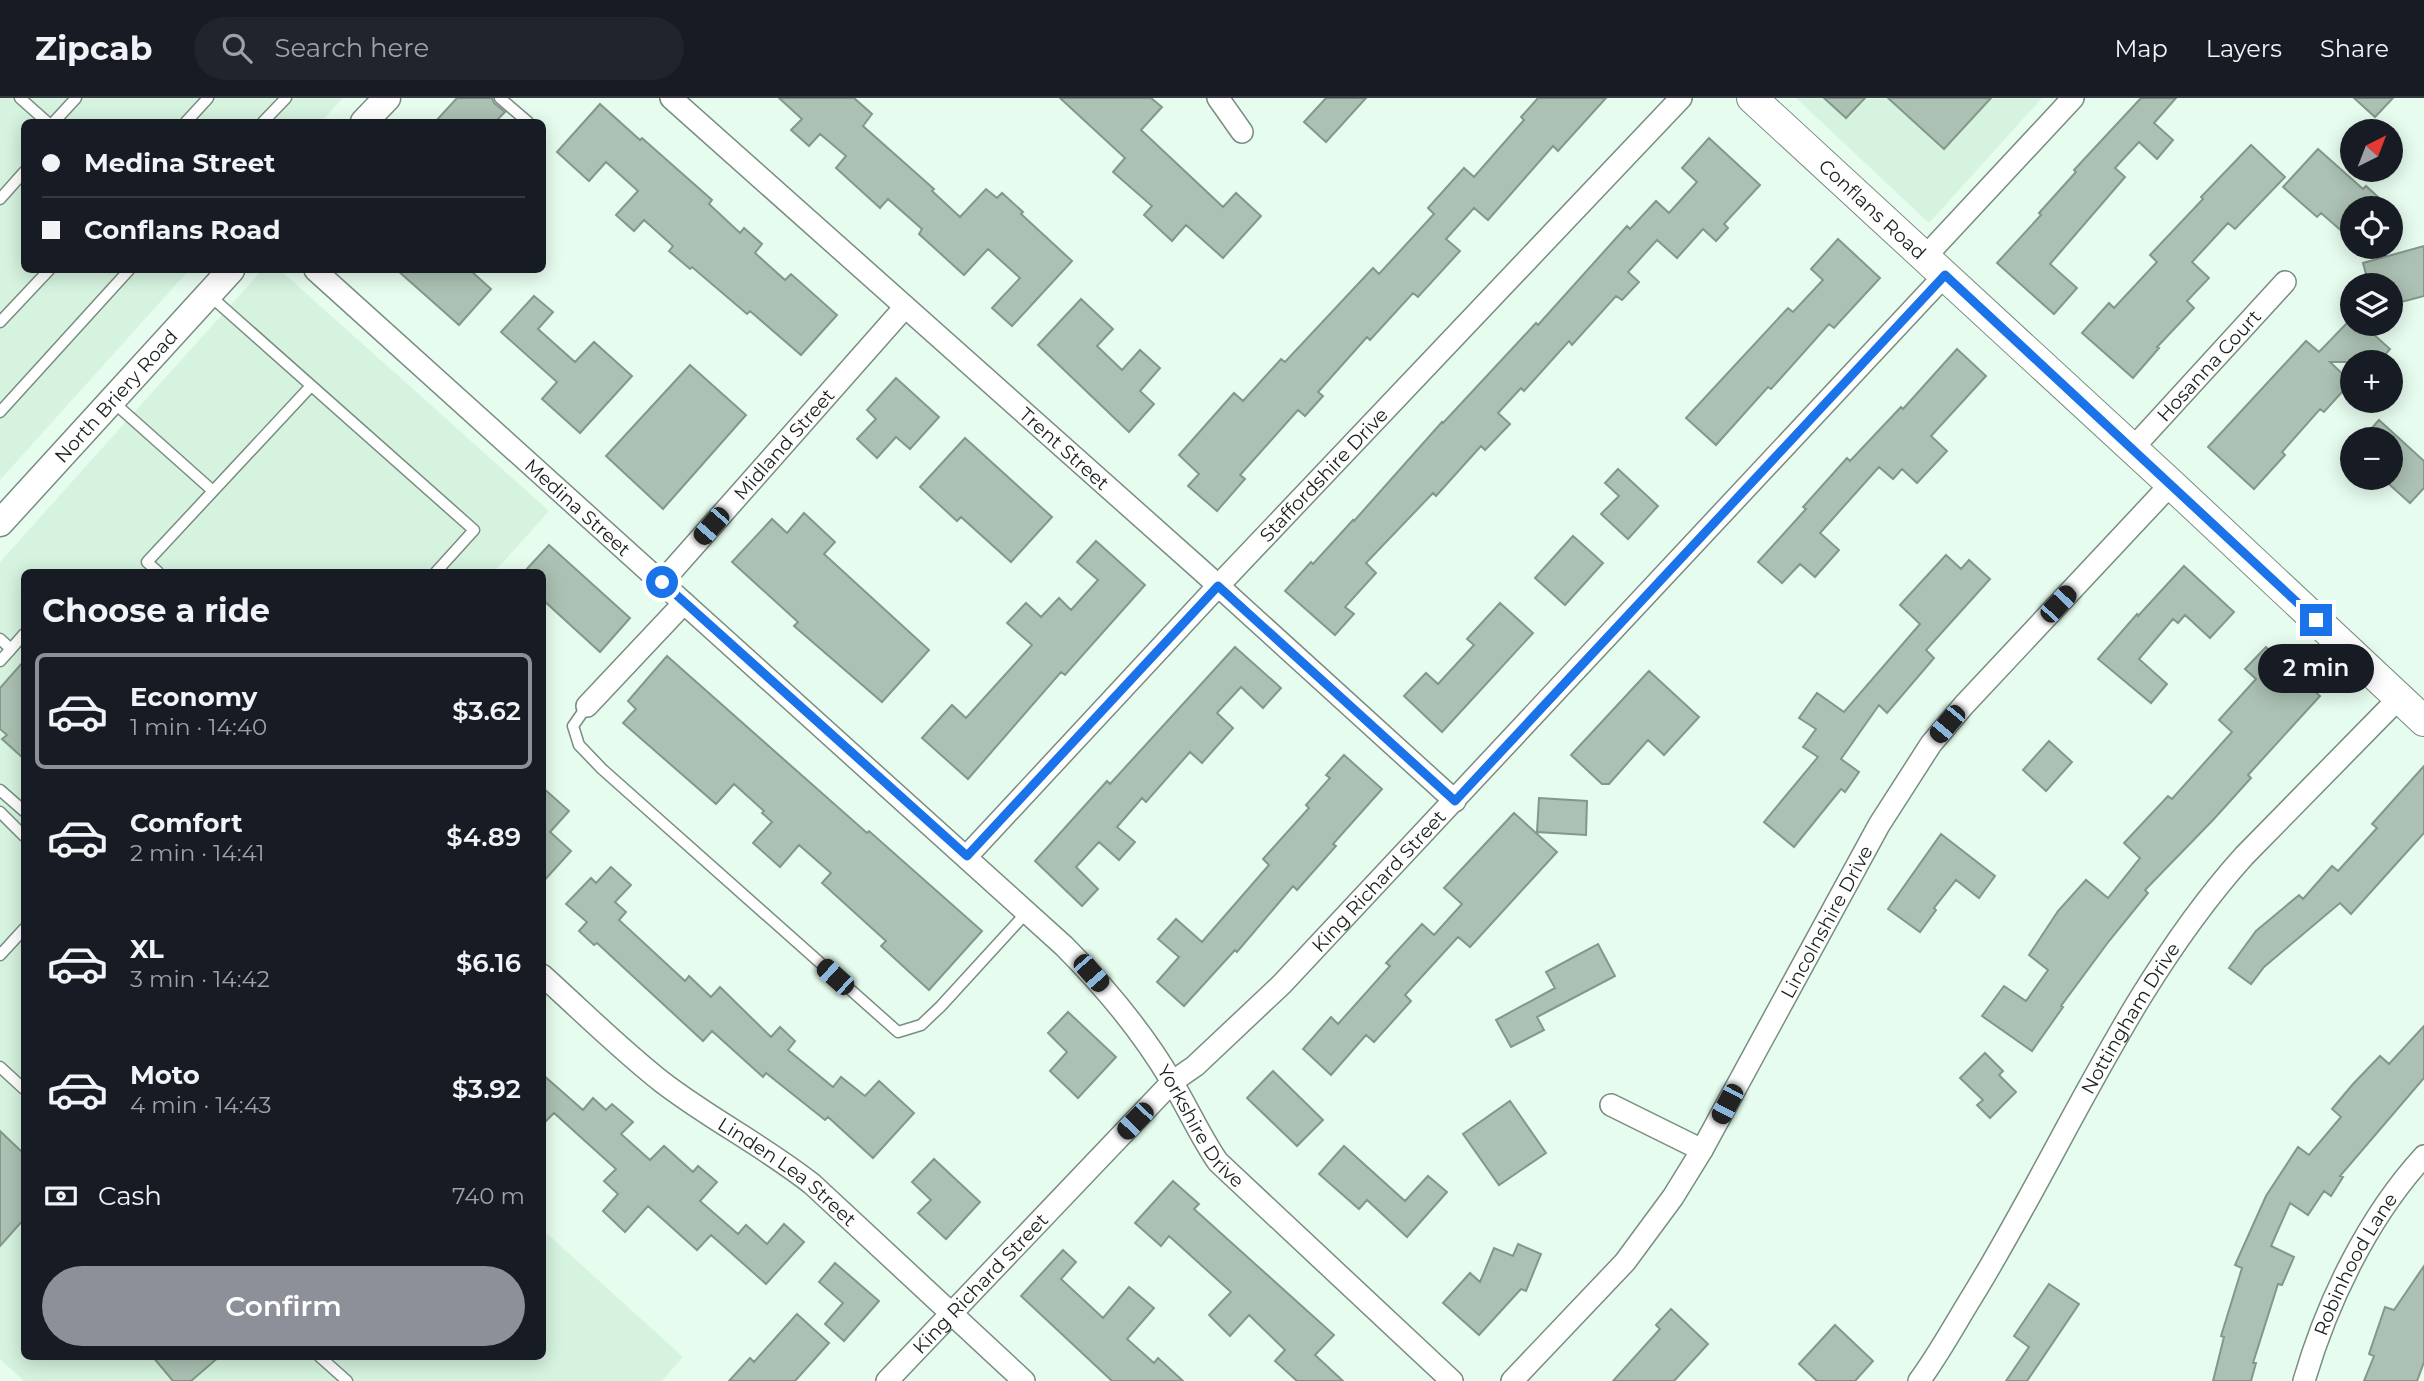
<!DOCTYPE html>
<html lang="en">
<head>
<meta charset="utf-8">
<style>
  :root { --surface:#171b24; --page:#20242c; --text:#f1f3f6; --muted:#9ea1a6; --line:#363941; --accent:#8c9099 }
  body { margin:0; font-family:Montserrat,sans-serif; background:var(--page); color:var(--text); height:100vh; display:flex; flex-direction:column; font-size:26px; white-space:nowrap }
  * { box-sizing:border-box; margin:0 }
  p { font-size:23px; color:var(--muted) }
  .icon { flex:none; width:38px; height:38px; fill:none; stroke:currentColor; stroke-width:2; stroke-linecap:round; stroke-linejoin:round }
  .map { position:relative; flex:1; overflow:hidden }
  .panel { position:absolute; left:21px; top:471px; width:525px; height:791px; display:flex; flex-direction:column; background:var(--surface); border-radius:10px; box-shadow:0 4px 18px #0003 }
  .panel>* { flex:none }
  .top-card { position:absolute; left:21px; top:21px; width:525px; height:154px; border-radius:10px; box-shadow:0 4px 18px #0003; display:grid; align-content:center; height:154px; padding:0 21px; background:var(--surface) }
  .needle { width:46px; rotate:42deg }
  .fabs { position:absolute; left:2340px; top:21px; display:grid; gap:14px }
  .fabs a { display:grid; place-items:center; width:63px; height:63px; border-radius:50%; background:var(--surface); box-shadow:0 4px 18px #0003; font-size:35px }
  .end { position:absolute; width:32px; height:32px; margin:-16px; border:9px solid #1a73e8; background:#fff; box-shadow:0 0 0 4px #fff }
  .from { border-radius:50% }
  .bubble { position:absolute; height:49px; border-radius:24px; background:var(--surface); box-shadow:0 4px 18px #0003; font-size:23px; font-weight:600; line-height:49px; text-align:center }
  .car { position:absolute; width:21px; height:42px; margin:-21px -10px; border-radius:9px; box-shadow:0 0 5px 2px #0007; background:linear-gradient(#222 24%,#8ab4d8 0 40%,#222 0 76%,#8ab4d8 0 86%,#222 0) }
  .top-card b { display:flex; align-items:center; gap:24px; height:66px; font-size:26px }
  .top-card b+b { border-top:2px solid var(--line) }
  .top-card i { width:18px; height:18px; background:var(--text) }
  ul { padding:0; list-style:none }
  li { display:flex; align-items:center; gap:21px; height:116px; margin:0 14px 10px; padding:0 7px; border:4px solid transparent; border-radius:10px }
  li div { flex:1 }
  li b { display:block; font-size:26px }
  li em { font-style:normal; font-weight:600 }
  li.current { border-color:var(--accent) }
  li>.icon { width:63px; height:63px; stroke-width:1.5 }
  h2 { padding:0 21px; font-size:32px; line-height:84px }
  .pay { display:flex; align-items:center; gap:18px; height:77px; padding:0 21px; font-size:26px }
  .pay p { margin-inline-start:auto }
  .primary-button { display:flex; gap:14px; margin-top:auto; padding:14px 21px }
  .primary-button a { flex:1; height:80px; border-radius:42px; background:var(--accent); color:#fff; font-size:28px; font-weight:600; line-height:80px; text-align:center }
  header { display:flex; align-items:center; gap:42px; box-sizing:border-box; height:98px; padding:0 35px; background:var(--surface); border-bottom:2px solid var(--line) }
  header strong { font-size:33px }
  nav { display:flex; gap:38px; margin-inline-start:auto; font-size:24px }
  .search { width:490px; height:63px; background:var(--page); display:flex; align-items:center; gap:18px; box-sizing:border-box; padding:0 24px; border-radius:38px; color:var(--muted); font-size:26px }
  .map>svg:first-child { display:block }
  .built { fill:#d5f3df }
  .building { fill:#abc1b3; stroke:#83978a; stroke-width:2 }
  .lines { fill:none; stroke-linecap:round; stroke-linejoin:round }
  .service-casing { stroke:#798d80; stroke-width:13 }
  .minor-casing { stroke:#798d80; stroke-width:24 }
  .tertiary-casing { stroke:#798d80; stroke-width:29 }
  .secondary-casing { stroke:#798d80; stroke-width:32 }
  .service { stroke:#fff; stroke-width:10 }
  .minor { stroke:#fff; stroke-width:21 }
  .tertiary { stroke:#fff; stroke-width:26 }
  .secondary { stroke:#fff; stroke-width:30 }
  .route { stroke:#1a73e8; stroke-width:9 }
  .labels { text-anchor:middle; stroke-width:5; stroke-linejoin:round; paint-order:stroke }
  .street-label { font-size:19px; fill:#19211b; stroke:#e6fcee }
</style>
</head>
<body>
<header>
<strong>Zipcab</strong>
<div class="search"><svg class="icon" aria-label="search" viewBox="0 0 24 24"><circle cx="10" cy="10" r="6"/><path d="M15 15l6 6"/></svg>Search here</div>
<nav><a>Map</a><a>Layers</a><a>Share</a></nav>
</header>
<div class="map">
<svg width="2424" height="1283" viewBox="0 0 2424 1283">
  <rect width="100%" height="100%" fill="#e6fcee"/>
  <!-- built -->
  <path class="built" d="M0 0H343L321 24H24V172H189L0 382Z
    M1796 0H2042L1929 125Z
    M262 172H280L549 413 494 474H24V1258H542L543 1132 683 1259 662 1283H24L0 1261V464Z"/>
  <!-- building -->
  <path class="building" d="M457 0H492L494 5 505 14 495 24H435Z
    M779 0H854L872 16 863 28 934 91 932 93 960 119 986 91 997 100 1002 95 1023 114 1021 116 1072 163 1012 228 992 210 1020 180 988 151 964 177 919 136 922 131 888 101 880 110 836 70 846 58 820 36 809 48 791 32 802 21Z
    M1060 0H1151L1162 9 1141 32 1223 109 1236 95 1261 118 1223 160 1186 127 1172 143 1144 117 1152 108 1113 74 1125 60Z
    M1326 0H1366L1326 44 1304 24Z
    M1538 0H1606L1558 53 1553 48 1488 122 1474 110 1446 141 1460 153 1418 199 1413 195 1370 242 1367 239 1318 294 1323 298 1305 318 1298 312 1240 377 1245 381 1217 413 1188 388 1199 376 1179 357 1234 295 1243 303 1281 261 1285 264 1373 170 1379 176 1434 116 1428 110 1464 70 1474 79 1524 22 1521 19Z
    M1824 0H1865L1846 20Z
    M1888 0H1991L1944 51Z
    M2141 0H2176L2154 25 2173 42 2157 61 2139 44 2115 70 2125 79 2050 166 2077 190 2054 216 1997 165 2041 117 2039 115 2076 74 2074 72Z
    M2354 0H2393L2375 19Z
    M600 6 640 42 642 40 712 102 709 106 740 135 744 130 762 146 755 155 785 182 791 176 837 217 801 257 750 213 747 216 692 169 690 171 669 153 673 148 644 122 634 133 616 117 638 93 606 64 589 83 557 54Z
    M1709 40 1760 87 1724 126 1728 130 1716 143 1703 131 1677 160 1657 142 1628 174 1639 184 1622 202 1616 198 1572 247 1569 243 1524 293 1521 290 1498 315 1510 326 1485 352 1481 348 1436 398 1433 395 1366 465 1376 475 1345 509 1354 516 1335 537 1285 493 1311 464 1313 466 1353 422 1354 423 1442 324 1443 325 1536 225 1538 227 1627 128 1630 131 1656 103 1669 115 1697 84 1682 70Z
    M2251 47 2285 79 2235 131 2228 125 2192 164 2209 180 2187 203 2194 210 2157 249 2159 250 2133 280 2082 235 2109 205 2114 210 2157 164 2150 157 2203 101 2201 99Z
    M2318 51 2363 91 2366 88 2390 110H2352V142L2321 115 2317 119 2283 89Z
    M1838 141 1880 180 1834 230 1829 226 1771 291 1768 289 1716 347 1686 320 1788 210 1793 214 1823 182 1811 171Z
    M2424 148V198L2390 207V187H2369L2363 165Z
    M397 172H470L491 191 459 227Z
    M534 198 553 214 538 231 575 264 594 244 632 278 580 335 542 301 557 284 501 234Z
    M1081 201 1113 231 1097 248 1122 272 1140 252 1160 270 1140 293 1154 306 1129 334 1038 247Z
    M2346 226H2362L2390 251 2379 264H2330L2351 284 2324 314 2320 311 2282 354 2285 357 2254 391 2208 349 2306 243 2319 254Z
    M1957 251 1986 278 1931 338 1947 353 1917 385 1902 371 1893 381 1879 369 1820 435 1839 452 1815 479 1800 466 1782 485 1758 464 1806 411 1803 409 1847 360 1850 363 1901 309 1903 311Z
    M690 267 746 317 663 411 606 358Z
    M896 280 939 319 910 351 896 339 877 360 857 341 876 321 867 312Z
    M2379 322 2424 363V390L2410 405 2390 387V341H2362Z
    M965 340 1052 419 1011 464 961 419 957 423 920 389Z
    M1618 371 1658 408 1628 441 1601 416 1619 398 1605 385Z
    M804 415 835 444 824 456 929 552 882 604 794 528 798 524 732 464 772 421 787 435Z
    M1573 438 1603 465 1565 507 1535 480Z
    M1096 443 1145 487 1065 577 1061 574 968 681 922 640 952 607 966 620 1032 547 1007 525 1026 505 1041 519 1059 500 1071 512 1098 482 1077 464Z
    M549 447 630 520 600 554 542 501V474H524Z
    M1946 457 1961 471 1969 462 1990 481 1926 552 1934 560 1887 615 1879 607 1841 661 1859 674 1845 694 1841 691 1794 749 1764 724 1818 659 1803 649 1816 631 1799 620 1817 595 1844 614 1920 526 1900 507Z
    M2184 468 2234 514 2210 540 2185 517 2178 525 2173 521 2139 561 2167 586 2151 605 2098 561 2137 516 2138 518Z
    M1500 505 1533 535 1442 634 1404 598 1426 575 1438 586 1474 547 1467 541Z
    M1235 549 1281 590 1263 610 1241 589 1217 615 1233 630 1202 665 1190 654 1146 704 1142 700 1117 729 1135 744 1119 762 1099 744 1076 769 1098 791 1082 808 1035 763 1107 683 1110 686Z
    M2266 549 2320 598 2248 677 2251 680 2213 722 2145 792 2148 795 2109 843 2061 908 2063 909 2032 953 1982 918 2004 888 2026 903 2048 872 2029 857 2058 813 2086 782 2108 800 2140 760 2124 745 2168 698 2172 701 2232 634 2219 622 2256 581 2245 571Z
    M667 558 867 735 869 733 982 833 929 892 881 848 886 843 822 785 831 775 799 747 780 769 753 745 772 724 762 715 764 713 734 686 716 706 623 625 636 611 628 603Z
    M24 563V661L2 641 7 637 0 631V590Z
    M1649 573 1699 619 1664 657 1648 642 1609 686H1602L1571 657Z
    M2049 643 2072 664 2046 693 2023 672Z
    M1344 657 1382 691 1333 746 1336 748 1297 792 1293 788 1237 854 1235 852 1184 908 1157 884 1179 859 1158 841 1176 821 1202 844 1269 767 1263 761 1309 710 1306 707 1330 680 1326 677Z
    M2424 668V735L2351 816 2340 805 2264 869 2251 886 2229 870 2256 833 2299 797 2303 801 2332 768 2338 773 2377 730 2372 726Z
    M542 689 569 713 550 734 571 753 542 785Z
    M1539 700 1587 703 1586 737 1537 734Z
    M1514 715 1557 754 1470 849 1458 839 1405 897 1411 903 1374 944 1366 937 1331 977 1303 951 1331 919 1338 926 1390 868 1386 865 1422 826 1434 837 1462 806 1444 790Z
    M1941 736 1995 778 1979 800 1956 782 1934 810 1936 812 1920 834 1888 811Z
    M611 769 631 787 615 804 626 814 619 822 685 883 689 878 711 899 720 889 771 939 780 929 795 943 788 952 833 989 841 979 865 998 879 983 914 1015 873 1060 828 1019 825 1022 766 975 763 979 712 933 703 943 597 845 594 847 579 833 587 824 566 806 591 780 596 785Z
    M1598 846 1615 878 1537 919 1544 932 1511 949 1496 922 1555 890 1546 874Z
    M1068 914 1116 959 1078 1000 1050 973 1067 954 1048 935Z
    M2424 928V980L2340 1078 2343 1079 2331 1098 2324 1093 2308 1117 2290 1105 2271 1148 2294 1159 2282 1187 2278 1186 2253 1265H2256L2251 1283H2213L2224 1239 2221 1238 2242 1170 2235 1167 2266 1098 2298 1049 2309 1057 2341 1019 2332 1011 2353 986 2380 958 2389 966Z
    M1985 955 2003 973 1999 977 2016 994 1990 1020 1977 1007 1983 1002 1960 980Z
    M1273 973 1323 1022 1297 1048 1247 1000Z
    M542 976 583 1012 593 1000 606 1012 612 1006 633 1024 621 1036 650 1062 664 1048 693 1074 698 1068 717 1084 700 1103 738 1136 746 1127 767 1146 784 1126 804 1144 766 1186 711 1137 697 1152 648 1108 625 1134 603 1113 618 1096 604 1083 616 1071 554 1015 542 1027Z
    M1510 1003 1546 1055 1499 1087 1463 1036Z
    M0 1033 24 1056V1121L0 1148Z
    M1344 1048 1405 1103 1428 1078 1447 1094 1407 1139 1367 1102 1359 1111 1319 1076Z
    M934 1061 980 1104 946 1141 918 1115 931 1102 912 1084Z
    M1173 1083 1199 1106 1194 1111 1334 1237 1315 1257 1343 1283H1297L1275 1263 1285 1252 1249 1217 1230 1238 1209 1217 1231 1194 1169 1138 1161 1148 1135 1125Z
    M1518 1146 1541 1156 1526 1193 1521 1191 1479 1237 1443 1205 1470 1175 1480 1184 1494 1150 1513 1158Z
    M1063 1152 1076 1164 1061 1181 1103 1220 1129 1189 1154 1210 1127 1241 1154 1265 1158 1260 1183 1283H1112L1021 1198Z
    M835 1165 879 1203 844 1243 825 1226 843 1205 819 1184Z
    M2424 1168V1264L2417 1283H2364L2374 1258 2369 1256 2385 1209 2394 1212Z
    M2049 1186 2079 1206 2027 1283H2006L2029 1249 2014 1238Z
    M1671 1211 1708 1246 1674 1283H1613L1660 1231 1656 1227Z
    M797 1216 829 1245 795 1283H729L750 1260 754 1264Z
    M1835 1227 1873 1263 1855 1283H1817L1799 1266Z
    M152 1258H220L191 1283H173Z"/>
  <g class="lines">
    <defs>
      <path id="service" d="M20 0 47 24
        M500 0 528 24
        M54 24 76 0
        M186 24 208 0
        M263 24 286 0
        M0 101 24 74
        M208 196 474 432 436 474
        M0 224 49 172
        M112 303 213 393
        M0 314 129 172
        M158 474 147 464 311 288
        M0 541 11 551 0 563
        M11 551 24 536
        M587 608 573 628 579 647 602 671 898 934 921 927 941 908 1027 814
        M0 692 24 713
        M0 714 24 738
        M0 857 24 831
        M0 969 24 991
        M319 1258 347 1283"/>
      <g id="minor">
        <path id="s1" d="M671 0 1202 473 1455 703"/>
        <path d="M1218 0 1242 34"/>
        <path d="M1925 159 2073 0"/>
        <path id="s2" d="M315 172 1064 848C1105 889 1142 933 1172 984 1188 1010 1200 1038 1218 1064L1452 1283"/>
        <path id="s3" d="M2133 350 2285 184"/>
        <path id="s4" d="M662 484 905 209"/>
        <path d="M587 608 684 505"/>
        <path id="s5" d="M967 758 1218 488 1681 0"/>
        <path id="s6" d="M542 877C582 913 620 951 662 984 710 1021 764 1048 812 1086L1024 1283"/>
        <path d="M1611 1007 1702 1052"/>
        <path id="s7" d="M887 1283 1172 984 1195 968 1282 886 1945 177"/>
        <path id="s8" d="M1512 1283 1625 1164 1673 1099 1702 1052 1879 727 1931 646 1964 607 2171 386"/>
        <path id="s9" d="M1919 1283C1939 1256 1955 1226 1973 1197 2062 1052 2129 886 2244 758L2399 600"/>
        <path id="s10" d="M2304 1283C2327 1204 2368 1119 2424 1058"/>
      </g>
      <g id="tertiary">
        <path d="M364 24 387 0"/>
        <path id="s11" d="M0 425 231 172"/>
      </g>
      <g id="secondary">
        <path id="s12" d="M1752 0 2171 386 2424 623"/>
      </g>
    </defs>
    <!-- service casing -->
    <use href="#service" class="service-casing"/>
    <!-- minor casing -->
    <use href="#minor" class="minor-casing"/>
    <!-- tertiary casing -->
    <use href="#tertiary" class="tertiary-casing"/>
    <!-- secondary casing -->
    <use href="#secondary" class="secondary-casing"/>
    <!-- service -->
    <use href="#service" class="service"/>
    <!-- minor -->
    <use href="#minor" class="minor"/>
    <!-- tertiary -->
    <use href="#tertiary" class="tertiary"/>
    <!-- secondary -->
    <use href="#secondary" class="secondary"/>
  </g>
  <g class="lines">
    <!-- route -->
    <path class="route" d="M662 484 967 758 1218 488 1455 703 1945 177 2316 522"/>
  </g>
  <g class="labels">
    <!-- street labels -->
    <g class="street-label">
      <text dy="7" stroke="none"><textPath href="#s12" startOffset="164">Conflans Road</textPath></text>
      <text dy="7" stroke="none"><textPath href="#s3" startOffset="112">Hosanna Court</textPath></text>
      <text dy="7" stroke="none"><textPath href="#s11" startOffset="172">North Briery Road</textPath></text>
      <text dy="7" stroke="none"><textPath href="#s4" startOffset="184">Midland Street</textPath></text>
      <text dy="7" stroke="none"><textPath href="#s1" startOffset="527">Trent Street</textPath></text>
      <text dy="7" stroke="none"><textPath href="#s5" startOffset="522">Staffordshire Drive</textPath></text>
      <text dy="7" stroke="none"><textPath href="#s2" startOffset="354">Medina Street</textPath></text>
      <text dy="7" stroke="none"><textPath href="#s7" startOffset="702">King Richard Street</textPath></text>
      <text dy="7" stroke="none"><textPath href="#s8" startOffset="560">Lincolnshire Drive</textPath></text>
      <text dy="7" stroke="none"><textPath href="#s9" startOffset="420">Nottingham Drive</textPath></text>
      <text dy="7" stroke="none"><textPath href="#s2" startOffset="1236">Yorkshire Drive</textPath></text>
      <text dy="7" stroke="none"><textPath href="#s6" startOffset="315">Linden Lea Street</textPath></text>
      <text dy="7" stroke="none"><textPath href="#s10" startOffset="128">Robinhood Lane</textPath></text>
      <text dy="7" stroke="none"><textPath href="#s7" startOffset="135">King Richard Street</textPath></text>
    </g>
  </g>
</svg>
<div class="fabs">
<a><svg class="needle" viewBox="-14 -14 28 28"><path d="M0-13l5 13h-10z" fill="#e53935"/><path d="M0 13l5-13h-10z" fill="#9ea1a6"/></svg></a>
<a><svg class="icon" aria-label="locate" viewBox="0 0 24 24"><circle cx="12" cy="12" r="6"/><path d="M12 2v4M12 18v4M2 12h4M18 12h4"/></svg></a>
<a><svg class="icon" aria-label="layers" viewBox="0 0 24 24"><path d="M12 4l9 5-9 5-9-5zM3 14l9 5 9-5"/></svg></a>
<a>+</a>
<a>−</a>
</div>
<i class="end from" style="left:662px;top:484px"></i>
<i class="end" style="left:2316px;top:522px"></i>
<div class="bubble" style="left:2258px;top:546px;width:116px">2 min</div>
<i class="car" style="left:711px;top:428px;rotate:221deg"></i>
<i class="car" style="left:2058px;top:506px;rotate:43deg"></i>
<i class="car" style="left:1947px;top:626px;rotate:220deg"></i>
<i class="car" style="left:1091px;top:875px;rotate:139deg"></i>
<i class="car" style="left:835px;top:879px;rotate:312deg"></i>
<i class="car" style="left:1727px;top:1006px;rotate:208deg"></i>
<i class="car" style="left:1135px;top:1023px;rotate:224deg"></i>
<div class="top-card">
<b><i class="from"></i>Medina Street</b>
<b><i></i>Conflans Road</b>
</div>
<section class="panel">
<h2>Choose a ride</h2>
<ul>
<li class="current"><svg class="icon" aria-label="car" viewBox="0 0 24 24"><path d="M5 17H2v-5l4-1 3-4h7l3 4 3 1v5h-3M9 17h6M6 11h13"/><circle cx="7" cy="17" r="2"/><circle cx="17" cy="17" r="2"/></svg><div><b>Economy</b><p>1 min · 14:40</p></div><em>$3.62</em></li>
<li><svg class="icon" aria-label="car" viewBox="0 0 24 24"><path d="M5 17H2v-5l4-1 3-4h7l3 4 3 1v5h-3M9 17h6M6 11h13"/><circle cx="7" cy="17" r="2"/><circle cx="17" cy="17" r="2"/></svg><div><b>Comfort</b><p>2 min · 14:41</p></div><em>$4.89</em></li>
<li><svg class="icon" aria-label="car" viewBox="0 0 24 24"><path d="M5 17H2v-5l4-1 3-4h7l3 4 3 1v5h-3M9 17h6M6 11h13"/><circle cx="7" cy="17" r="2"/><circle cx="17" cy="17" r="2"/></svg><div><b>XL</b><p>3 min · 14:42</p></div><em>$6.16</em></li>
<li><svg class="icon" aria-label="car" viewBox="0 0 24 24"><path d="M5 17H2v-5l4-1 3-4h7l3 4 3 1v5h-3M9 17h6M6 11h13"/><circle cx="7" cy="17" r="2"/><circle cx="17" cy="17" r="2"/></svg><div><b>Moto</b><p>4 min · 14:43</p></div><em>$3.92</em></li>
</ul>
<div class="pay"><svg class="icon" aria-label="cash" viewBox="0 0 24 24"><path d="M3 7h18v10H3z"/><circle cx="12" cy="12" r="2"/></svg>Cash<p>740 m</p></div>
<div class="primary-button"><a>Confirm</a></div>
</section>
</div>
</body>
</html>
